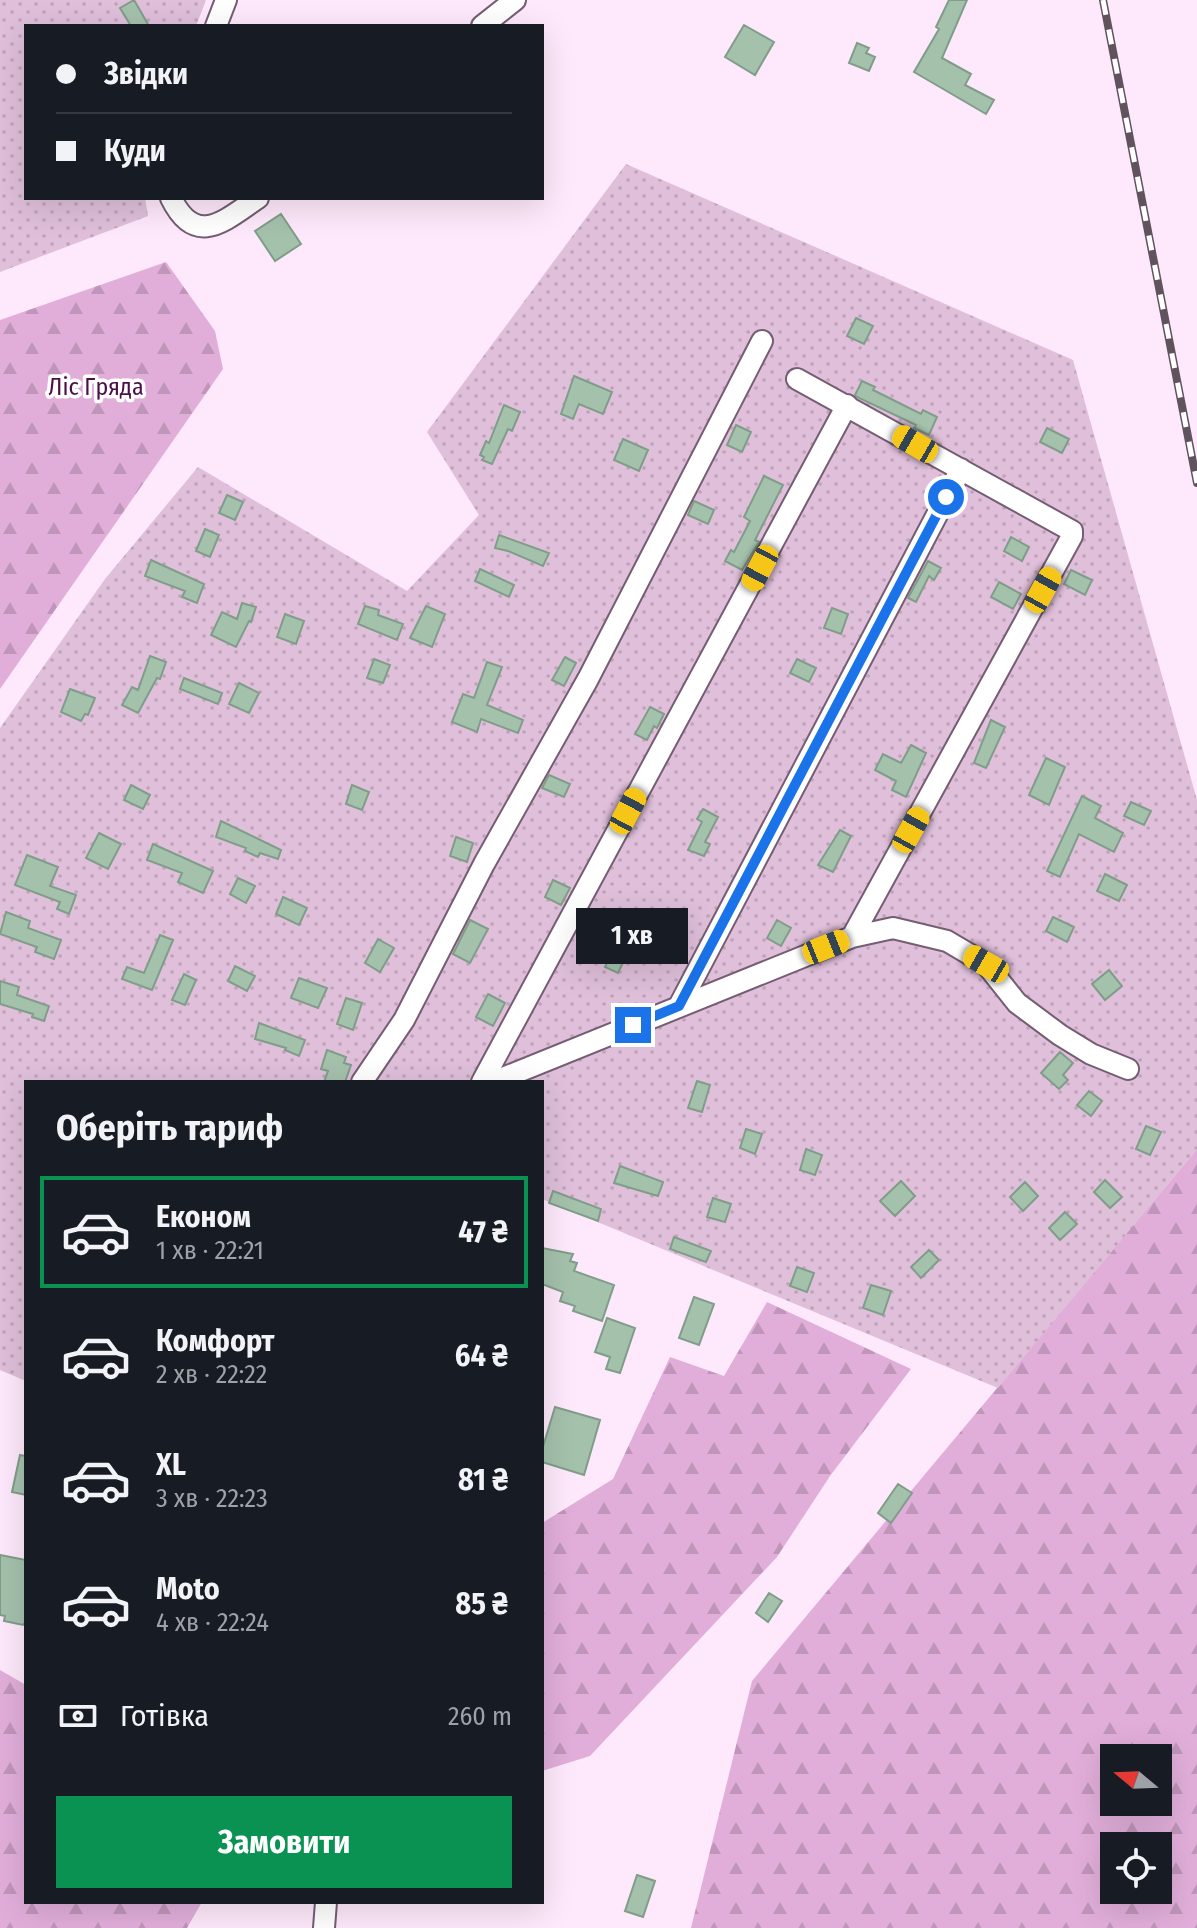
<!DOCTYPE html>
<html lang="uk">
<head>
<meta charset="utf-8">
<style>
  :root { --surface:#171b24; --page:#242831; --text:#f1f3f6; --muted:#9ea1a6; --line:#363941; --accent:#099251 }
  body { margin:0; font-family:"Fira Sans Condensed",sans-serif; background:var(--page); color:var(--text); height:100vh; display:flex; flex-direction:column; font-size:30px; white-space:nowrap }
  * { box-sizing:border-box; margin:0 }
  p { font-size:26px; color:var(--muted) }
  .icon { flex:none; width:44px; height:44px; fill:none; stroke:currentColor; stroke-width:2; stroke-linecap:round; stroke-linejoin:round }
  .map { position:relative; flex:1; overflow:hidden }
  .sheet { position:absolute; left:24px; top:1080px; width:520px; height:824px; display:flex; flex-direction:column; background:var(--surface); border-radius:0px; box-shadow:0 8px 32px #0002 }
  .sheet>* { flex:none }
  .guide { position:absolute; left:24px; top:24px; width:520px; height:176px; border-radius:0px; box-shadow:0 8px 32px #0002; display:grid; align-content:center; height:176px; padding:0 32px; background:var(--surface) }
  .needle { width:52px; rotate:289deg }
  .controls { position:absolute; left:1100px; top:1744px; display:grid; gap:16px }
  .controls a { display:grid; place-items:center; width:72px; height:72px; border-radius:0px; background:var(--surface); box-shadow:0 8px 32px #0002; font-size:40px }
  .end { position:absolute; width:36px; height:36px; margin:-18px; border:10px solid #1a73e8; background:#fff; box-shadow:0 0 0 4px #fff }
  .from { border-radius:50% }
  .bubble { position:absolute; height:56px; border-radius:0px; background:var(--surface); box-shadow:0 8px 32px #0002; font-size:26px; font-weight:700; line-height:56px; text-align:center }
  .car { position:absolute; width:24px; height:48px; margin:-24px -12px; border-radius:10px; box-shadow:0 0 6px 2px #0007; background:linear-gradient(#f5c518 24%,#345 0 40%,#f5c518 0 76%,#345 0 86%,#f5c518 0) }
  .guide b { display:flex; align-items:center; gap:28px; height:76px; font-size:30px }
  .guide b+b { border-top:2px solid var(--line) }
  .guide i { width:20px; height:20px; background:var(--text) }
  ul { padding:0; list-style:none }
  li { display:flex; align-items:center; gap:24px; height:112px; margin:0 16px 12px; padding:0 16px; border:4px solid transparent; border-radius:0px }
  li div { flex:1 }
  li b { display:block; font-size:30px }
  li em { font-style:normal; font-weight:700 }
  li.selected { border-color:var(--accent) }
  li>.icon { width:72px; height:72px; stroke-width:1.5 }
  h2 { padding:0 32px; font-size:36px; line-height:96px }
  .pay { display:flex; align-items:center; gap:20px; height:88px; padding:0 32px; font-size:30px }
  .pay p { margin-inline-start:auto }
  .primary-button { display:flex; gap:16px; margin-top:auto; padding:16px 32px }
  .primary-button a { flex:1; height:92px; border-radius:0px; background:var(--accent); color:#fff; font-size:32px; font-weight:700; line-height:92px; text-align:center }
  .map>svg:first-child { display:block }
  .forest { fill:url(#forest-firs); fill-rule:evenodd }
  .garden { fill:url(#garden-dots) }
  .building { fill:#a4c1ac; stroke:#809d89; stroke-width:2 }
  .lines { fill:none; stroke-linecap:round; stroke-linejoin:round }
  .minor-casing { stroke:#755d72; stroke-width:24 }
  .minor { stroke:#fff; stroke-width:20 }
  .rail-casing { stroke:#60535e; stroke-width:8 }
  .rail { stroke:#fff; stroke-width:5; stroke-dasharray:15; stroke-linecap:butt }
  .route { stroke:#1a73e8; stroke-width:10 }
  .labels { text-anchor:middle; stroke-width:7; stroke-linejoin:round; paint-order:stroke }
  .park-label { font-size:24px; fill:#4b1047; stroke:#fff }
</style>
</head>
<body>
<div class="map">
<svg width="1197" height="1928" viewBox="0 0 1197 1928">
  <defs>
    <pattern id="forest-firs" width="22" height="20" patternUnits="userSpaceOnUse" patternTransform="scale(2)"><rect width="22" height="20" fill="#e1aeda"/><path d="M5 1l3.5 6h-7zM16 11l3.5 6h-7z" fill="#c095ba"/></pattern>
    <pattern id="garden-dots" width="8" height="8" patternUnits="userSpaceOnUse" patternTransform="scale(2)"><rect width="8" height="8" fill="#dfbfda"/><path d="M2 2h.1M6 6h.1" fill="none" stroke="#bfa3ba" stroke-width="1.8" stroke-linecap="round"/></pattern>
  </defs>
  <rect width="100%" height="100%" fill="#fee8fb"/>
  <!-- forest -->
  <path class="forest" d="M166 262 215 331 223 369 0 689V320Z
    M1197 1149V1928H691L752 1681ZM1114 1758H1158V1802H1114ZM1114 1846H1158V1890H1114Z
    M767 1302 911 1369 830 1476 777 1557 590 1756 542 1771V1523L613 1479 670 1357 724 1376Z
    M0 1670 26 1685V1902H202L187 1928H0Z"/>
  <!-- garden -->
  <path class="garden" d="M0 0H206L196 26H26V198H145L148 216 0 272Z
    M626 164 1073 360 1197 800V1149L998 1388 542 1199V1082H26V1381L0 1370V728L105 579 198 467 407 591 479 515 427 432Z"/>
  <!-- building -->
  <path class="building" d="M134 0 149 26H131L120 8Z
    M949 0H967L942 58 971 74 965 85 994 100 986 114 914 72 939 29 936 27Z
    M744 25 774 42 755 75 725 57Z
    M857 43 869 48 866 53 875 57 869 71 849 63Z
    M281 214 301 244 275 261 255 231Z
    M856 318 873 326 864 344 847 336Z
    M574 376 612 392 603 414 579 404 573 419 561 414Z
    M862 381 875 387 873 390 921 414 923 410 937 417 929 435 914 428 916 425 857 397 855 395Z
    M504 405 520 412 512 431 508 429 492 464 482 460 484 457 480 455 486 441 489 443Z
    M736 425 751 432 742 452 727 445Z
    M1047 428 1069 439 1062 453 1040 442Z
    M623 439 648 450 639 471 614 460Z
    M764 476 783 485 755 540 759 542 742 570 725 561 731 550 734 552 750 521 744 517Z
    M227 495 243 502 235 520 219 513Z
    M694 501 714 510 708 524 688 515Z
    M205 529 219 535 210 557 196 551Z
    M499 535 549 553 543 566 508 551 495 548Z
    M1011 537 1029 547 1022 561 1004 551Z
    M151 560 204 584 197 603 182 597 185 591 145 576Z
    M928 561 941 568 934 580 929 576 916 602 908 598Z
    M480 569 514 585 509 597 475 581Z
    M1071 570 1092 580 1085 595 1064 584Z
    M999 582 1021 594 1013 609 991 597Z
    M242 603 256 607 251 622 249 621 236 647 211 635 222 612 237 619Z
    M365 606 379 610 378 615 403 624 397 640 358 624Z
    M426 606 445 614 432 647 410 638Z
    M832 608 848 614 841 634 824 628Z
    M285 614 304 621 296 644 277 637Z
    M150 656 166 662 160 679 157 678 138 713 122 705 132 687 138 690Z
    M565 657 576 663 564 686 552 680Z
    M374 659 390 665 383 683 367 678Z
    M797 659 816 668 809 682 790 673Z
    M487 662 502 667 487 705 523 720 518 733 481 719 477 732 452 722 463 694 474 698Z
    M184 678 222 693 218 704 180 689Z
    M239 683 259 693 249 713 229 704Z
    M70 689 95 698 88 715 85 714 81 721 61 712Z
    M650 707 664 714 657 728 654 726 647 740 635 734Z
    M991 720 1005 727 986 768 974 763Z
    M911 745 926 753 906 797 892 790 896 781 875 770 883 754 901 763Z
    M1046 758 1065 767 1049 805 1029 795Z
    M549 775 570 784 564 797 542 788Z
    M131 785 150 795 143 809 124 800Z
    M352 785 369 792 362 810 346 804Z
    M1082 796 1101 806 1095 818 1123 833 1114 852 1079 834 1060 877 1047 871Z
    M1131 802 1151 811 1144 825 1124 816Z
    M703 809 718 817 705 842 710 844 704 856 688 850 702 822 697 819Z
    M221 821 281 850 278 859 260 853 258 857 245 851 246 848 216 837Z
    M840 830 851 836 833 872 818 865Z
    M99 833 121 844 108 869 86 858Z
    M456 837 473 843 467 862 450 856Z
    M153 844 213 871 203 893 178 882 182 873 147 860Z
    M27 855 58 867 50 886 76 895 69 914 57 909 60 902 15 885Z
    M1105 874 1127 885 1119 901 1097 891Z
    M238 878 255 886 246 903 230 894Z
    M553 880 570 888 561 905 545 897Z
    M283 897 307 908 299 925 276 914Z
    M6 912 30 921 28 928 61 940 54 959 35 952 37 947 0 934Z
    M1053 917 1074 927 1067 942 1046 931Z
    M470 920 488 929 470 963 453 954Z
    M777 920 791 928 781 946 767 938Z
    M160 935 173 940 152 990 122 979 127 967 144 973Z
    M378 939 394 948 380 972 365 963Z
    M615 946 628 952 618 973 605 967Z
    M235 966 255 976 247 991 228 981Z
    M1109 970 1122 986 1105 1000 1092 984Z
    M184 974 196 980 185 1005 172 1000Z
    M299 978 327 988 318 1008 291 998Z
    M0 981 19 987 17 995 49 1006 44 1021 32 1017 33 1014 0 1004Z
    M488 994 505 1003 493 1026 476 1017Z
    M346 998 362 1003 353 1030 337 1024Z
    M259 1023 305 1040 299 1056 285 1050 286 1048 255 1039Z
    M327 1050 346 1057 344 1063 351 1065 345 1082H324L328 1071 321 1069Z
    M1060 1052 1073 1063 1063 1075 1068 1080 1059 1089 1041 1073Z
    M697 1081 710 1085 702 1112 688 1108Z
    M1089 1091 1102 1101 1091 1116 1077 1105Z
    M1146 1126 1161 1132 1150 1155 1136 1149Z
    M746 1129 762 1134 755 1154 740 1148Z
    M806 1149 822 1155 815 1175 800 1170Z
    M620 1166 663 1182 658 1196 614 1183Z
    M1105 1180 1122 1197 1110 1208 1094 1192Z
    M901 1181 915 1196 895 1216 880 1201Z
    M1025 1182 1038 1196 1023 1211 1010 1197Z
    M553 1191 601 1209 598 1221 549 1203Z
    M713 1198 731 1204 725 1222 707 1217Z
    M1065 1212 1077 1224 1060 1240 1049 1228Z
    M674 1237 711 1251 706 1262 670 1249Z
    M542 1248 573 1254 570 1261 577 1263 574 1271 614 1285 602 1321 573 1311 575 1306 560 1301 563 1292 542 1284Z
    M929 1250 939 1260 921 1278 911 1267Z
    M797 1267 814 1273 807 1292 790 1286Z
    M871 1285 891 1291 883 1315 863 1308Z
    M694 1297 714 1304 699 1345 679 1338Z
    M607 1318 635 1328 620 1373 606 1369 610 1357 595 1352Z
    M555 1407 600 1420 584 1475 542 1462V1450Z
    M20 1455 26 1456V1495L12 1492Z
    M898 1484 912 1493 891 1523 878 1513Z
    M0 1555 26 1560V1621L23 1625 4 1621 5 1616 0 1615Z
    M769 1593 782 1601 768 1622 756 1613Z
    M637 1875 655 1881 643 1917 625 1911Z"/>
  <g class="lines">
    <defs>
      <path id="minor" d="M216 26 226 0
        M482 26 515 0
        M171 198C196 249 225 220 258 198
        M797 379 1072 531V536L852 937
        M679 1006 961 469
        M362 1082 404 1020 484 864 588 679 762 341
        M482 1082 847 405
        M493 1082 852 937 893 928 947 941 986 964 1017 1003 1060 1035 1091 1054 1128 1069
        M324 1928 326 1902"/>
    </defs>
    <!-- minor casing -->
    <use href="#minor" class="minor-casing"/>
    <!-- minor -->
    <use href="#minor" class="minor"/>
    <defs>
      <path id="rail" d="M1103 0 1197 483"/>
    </defs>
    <!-- rail casing -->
    <use href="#rail" class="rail-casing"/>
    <!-- rail -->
    <use href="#rail" class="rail"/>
  </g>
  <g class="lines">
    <!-- route -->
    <path class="route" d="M633 1025 679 1006 946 497"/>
  </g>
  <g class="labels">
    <!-- park labels -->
    <g class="park-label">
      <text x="96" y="395">Ліс Гряда</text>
    </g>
  </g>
</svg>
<div class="controls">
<a><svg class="needle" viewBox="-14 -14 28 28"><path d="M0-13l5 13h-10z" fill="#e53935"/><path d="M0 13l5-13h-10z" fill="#9ea1a6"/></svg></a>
<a><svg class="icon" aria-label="locate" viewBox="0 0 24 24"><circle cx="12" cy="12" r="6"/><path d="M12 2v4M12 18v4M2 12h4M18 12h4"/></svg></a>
</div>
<i class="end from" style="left:946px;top:497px"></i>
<i class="end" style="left:633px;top:1025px"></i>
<div class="bubble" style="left:576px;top:908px;width:112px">1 хв</div>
<i class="car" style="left:915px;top:444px;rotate:300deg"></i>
<i class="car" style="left:760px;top:568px;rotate:208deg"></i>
<i class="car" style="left:1043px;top:590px;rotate:29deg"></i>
<i class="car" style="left:628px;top:811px;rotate:28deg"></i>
<i class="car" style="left:911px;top:830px;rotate:29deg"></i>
<i class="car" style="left:826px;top:947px;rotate:68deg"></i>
<i class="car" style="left:986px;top:964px;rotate:300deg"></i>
<div class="guide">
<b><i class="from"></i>Звідки</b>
<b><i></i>Куди</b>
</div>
<section class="sheet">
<h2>Оберіть тариф</h2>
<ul>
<li class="selected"><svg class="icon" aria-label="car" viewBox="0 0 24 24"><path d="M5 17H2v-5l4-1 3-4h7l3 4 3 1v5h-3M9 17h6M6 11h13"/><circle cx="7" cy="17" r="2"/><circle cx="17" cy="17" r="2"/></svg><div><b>Економ</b><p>1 хв · 22:21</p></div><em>47 ₴</em></li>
<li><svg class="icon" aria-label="car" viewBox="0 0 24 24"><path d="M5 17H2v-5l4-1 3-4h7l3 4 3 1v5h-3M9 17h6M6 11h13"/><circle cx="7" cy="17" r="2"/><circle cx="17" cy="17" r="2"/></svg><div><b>Комфорт</b><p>2 хв · 22:22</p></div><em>64 ₴</em></li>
<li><svg class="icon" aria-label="car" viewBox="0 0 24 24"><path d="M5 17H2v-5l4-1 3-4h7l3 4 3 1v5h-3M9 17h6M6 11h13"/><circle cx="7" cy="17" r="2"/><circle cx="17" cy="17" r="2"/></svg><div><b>XL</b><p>3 хв · 22:23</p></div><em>81 ₴</em></li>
<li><svg class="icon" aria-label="car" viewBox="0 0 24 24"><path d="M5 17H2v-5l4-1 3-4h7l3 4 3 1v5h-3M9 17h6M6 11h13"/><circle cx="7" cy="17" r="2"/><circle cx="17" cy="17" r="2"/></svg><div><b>Moto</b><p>4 хв · 22:24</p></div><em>85 ₴</em></li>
</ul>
<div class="pay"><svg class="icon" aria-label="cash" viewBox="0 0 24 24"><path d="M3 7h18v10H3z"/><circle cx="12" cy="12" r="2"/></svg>Готівка<p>260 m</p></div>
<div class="primary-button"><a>Замовити</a></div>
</section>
</div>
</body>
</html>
